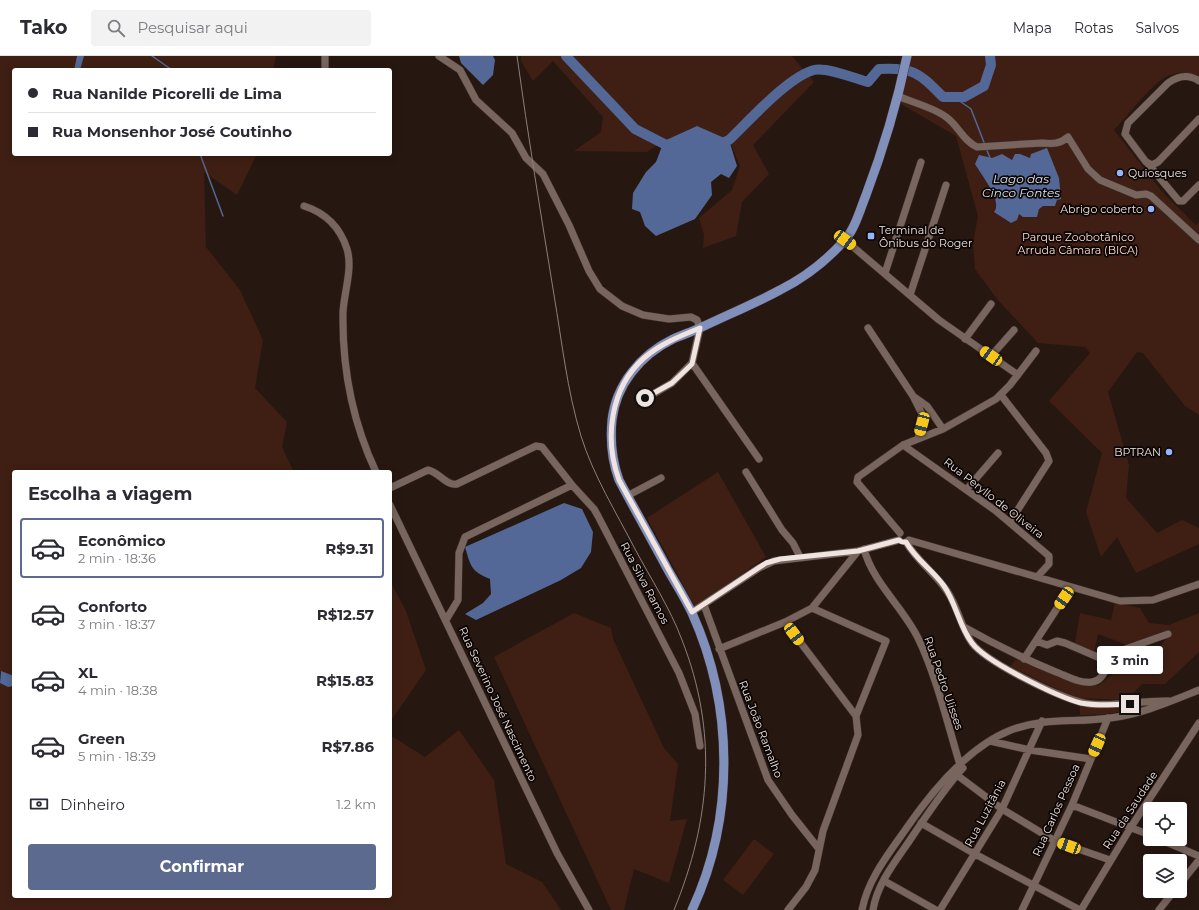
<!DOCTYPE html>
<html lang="pt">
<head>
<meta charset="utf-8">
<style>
  :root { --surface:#fff; --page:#f2f2f3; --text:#2b2b33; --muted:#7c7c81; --line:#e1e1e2; --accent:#5b6a8e }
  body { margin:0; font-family:Montserrat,sans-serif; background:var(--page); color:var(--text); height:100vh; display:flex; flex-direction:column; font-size:15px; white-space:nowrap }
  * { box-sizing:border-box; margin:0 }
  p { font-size:13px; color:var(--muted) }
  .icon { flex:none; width:22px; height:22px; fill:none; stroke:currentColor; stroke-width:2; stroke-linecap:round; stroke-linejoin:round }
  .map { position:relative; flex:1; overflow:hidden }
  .side { position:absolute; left:12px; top:414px; width:380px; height:428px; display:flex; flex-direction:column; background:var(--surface); border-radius:4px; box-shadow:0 2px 10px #0003 }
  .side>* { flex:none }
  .top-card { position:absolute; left:12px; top:12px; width:380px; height:88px; border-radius:4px; box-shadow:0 2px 10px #0003; display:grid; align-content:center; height:88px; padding:0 16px; background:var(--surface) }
  .tools { position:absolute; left:1143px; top:746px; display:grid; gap:8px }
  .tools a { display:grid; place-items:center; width:44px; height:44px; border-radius:4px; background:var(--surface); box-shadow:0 2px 10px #0003; font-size:20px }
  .end { position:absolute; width:18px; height:18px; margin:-9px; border:5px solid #f0e4e0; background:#111; box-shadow:0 0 0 2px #111 }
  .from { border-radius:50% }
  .bubble { position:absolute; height:28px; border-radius:4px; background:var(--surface); box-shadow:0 2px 10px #0003; font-size:13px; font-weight:700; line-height:28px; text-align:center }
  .car { position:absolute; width:12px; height:24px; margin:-12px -6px; border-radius:5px; box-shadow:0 0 3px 1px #0007; background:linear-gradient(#f5c518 24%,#345 0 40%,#f5c518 0 76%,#345 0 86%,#f5c518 0) }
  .top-card b { display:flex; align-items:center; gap:14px; height:38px; font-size:15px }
  .top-card b+b { border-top:1px solid var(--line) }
  .top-card i { width:10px; height:10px; background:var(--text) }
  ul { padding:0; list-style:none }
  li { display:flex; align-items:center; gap:12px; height:60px; margin:0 8px 6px; padding:0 8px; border:2px solid transparent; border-radius:4px }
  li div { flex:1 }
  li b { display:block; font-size:15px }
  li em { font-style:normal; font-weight:700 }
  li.current { border-color:var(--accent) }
  li>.icon { width:36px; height:36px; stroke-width:1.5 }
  h2 { padding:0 16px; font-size:18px; line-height:48px }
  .pay { display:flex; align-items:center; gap:10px; height:44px; padding:0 16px; font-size:15px }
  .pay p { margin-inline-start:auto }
  .button { display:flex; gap:8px; margin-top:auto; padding:8px 16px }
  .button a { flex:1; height:46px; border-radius:4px; background:var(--accent); color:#fff; font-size:16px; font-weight:700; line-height:46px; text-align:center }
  header { display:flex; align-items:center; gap:24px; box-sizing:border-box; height:56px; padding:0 20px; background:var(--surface); border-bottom:1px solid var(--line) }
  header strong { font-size:19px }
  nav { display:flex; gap:22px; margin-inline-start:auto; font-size:14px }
  .search { width:280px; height:36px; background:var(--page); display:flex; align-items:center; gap:10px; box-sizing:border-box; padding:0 14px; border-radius:4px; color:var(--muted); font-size:15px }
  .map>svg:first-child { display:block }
  .green { fill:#3f1f13 }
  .water { fill:#536896 }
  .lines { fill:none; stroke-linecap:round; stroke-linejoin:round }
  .stream { stroke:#536896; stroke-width:1.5 }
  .river { stroke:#536896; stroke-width:10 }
  .minor-casing { stroke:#3c302e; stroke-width:8 }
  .major-casing { stroke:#3c302e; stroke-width:10 }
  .minor { stroke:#78655d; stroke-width:7 }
  .major { stroke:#818fbb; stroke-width:9 }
  .tram { stroke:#8d7f7a; stroke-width:1 }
  .route { stroke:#f0e4e0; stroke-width:5 }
  .poi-dot { fill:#95b6fd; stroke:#0b0504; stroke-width:1.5 }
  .labels { text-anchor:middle; stroke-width:3.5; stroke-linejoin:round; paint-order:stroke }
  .poi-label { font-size:11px; fill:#f0e4e0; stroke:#0b0504; text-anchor:start }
  .park-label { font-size:11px; fill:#fedbcf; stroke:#0b0504 }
  .street-label { font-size:11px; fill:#f0e4e0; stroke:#0b0504 }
  .water-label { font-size:12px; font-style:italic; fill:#dbe2f1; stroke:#0b0504 }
</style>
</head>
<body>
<header>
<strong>Tako</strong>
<div class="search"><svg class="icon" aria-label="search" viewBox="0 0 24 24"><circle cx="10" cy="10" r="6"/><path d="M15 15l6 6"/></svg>Pesquisar aqui</div>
<nav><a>Mapa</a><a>Rotas</a><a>Salvos</a></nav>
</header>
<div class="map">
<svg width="1199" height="854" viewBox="0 0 1199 854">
  <rect width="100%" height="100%" fill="#271711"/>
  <!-- green -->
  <path class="green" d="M0 0H77L74 14H14V98H257L237 139 204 116 206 191 240 234 263 284 255 332 287 366 282 391 294 416H14V620L0 616Z
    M84 0H276L273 14H80Z
    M521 0H792L814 26 753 89 769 118 742 146 736 180 703 192 704 179 699 162 732 134 740 110 729 84 664 85 647 96 574 95 601 76 603 61 553 5 533 25 521 5Z
    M909 0H1199V21C1189 14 1171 16 1161 24 1144 38 1129 58 1114 74L1164 138 1196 169 1199 166V359L1185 350 1143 297 1137 296 1108 336 1129 409 1126 442 1157 477 1182 464 1199 472V488L1136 517 1117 481 1101 501 1086 456 1102 397 1049 345 1090 297 1085 291 1038 287 997 243 975 213 973 187 978 160 956 80 894 44Z
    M718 416 766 501 695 551 647 462Z
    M390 525 406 555 426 614 390 666Z
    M1115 547 1140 552 1149 567 1169 569 1199 557V596L1165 628H1142L1126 644 1075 642 1010 610 1017 603 1098 630 1114 617 1153 602 1171 575 1127 589 1098 578 1094 596 1075 587 1080 557 1111 564Z
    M574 557 611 572 613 583 664 692 678 708 670 765 687 763 669 827 634 813 624 854H611L494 601Z
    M0 627 8 631 14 630V840H390V679L425 701 459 674 494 724 506 808 542 826 561 854H0Z
    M1151 649C1127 656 1105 659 1080 659V650L1117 651Z
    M754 783 774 798 743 839 723 824Z"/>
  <!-- water -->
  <path class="water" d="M77 0H84L80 14H74Z
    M459 0H493L495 4 493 19 483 29 461 7Z
    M697 70 729 84 737 110 729 122 721 118 711 126 712 139 695 163 656 180 645 170 640 156 632 153 633 137 646 116 656 106 664 85Z
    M1047 92 1059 122 1061 143 1057 144 1055 150H1043L1039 153 1037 161H1023L1019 158 1017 164 1011 167 994 156C1003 145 982 120 975 108L979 99 992 102 1002 98 1012 104 1015 98H1020L1030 102 1031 98Z
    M564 447 582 453 593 476 591 496 581 512 561 524 476 564 465 558 483 547 491 538 490 523C471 515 471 511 465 491Z
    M1 615 14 620V630L8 631 0 627Z"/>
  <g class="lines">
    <!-- stream -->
    <path class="stream" d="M152 0 172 14
      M954 41 971 53 985 89
      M986 92 990 102
      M200 98 223 160"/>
    <!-- river -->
    <path class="river" d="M566 0 635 73 674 93
      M717 89 729 84C750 64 788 21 814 14 827 11 854 22 868 26L879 13C914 11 919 17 943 41H964L984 30 991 9 990 0"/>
    <defs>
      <path id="minor" d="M439 0 460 14 476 44 512 77 526 102 543 118 569 169 589 215 600 233 622 250 643 259 669 263 691 261 697 264 700 272 692 307 672 327 643 344
        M325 14V0
        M1199 25C1189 18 1178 20 1168 27L1128 67 1125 78 1146 106 1152 109 1158 106 1199 63
        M898 40C911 46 935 52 946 61 958 69 963 85 977 91L1042 87C1053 88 1060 88 1068 81L1088 113 1100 124 1136 139 1146 138 1151 140 1199 184
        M1149 109 1179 145H1183L1199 129
        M304 150C326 157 340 171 347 193 353 213 344 236 343 256 342 313 352 365 376 416
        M845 184 939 264 1018 319
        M885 217 921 106
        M910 239 946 129
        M868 272 913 340 922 358V368L918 382
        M965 283 991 248
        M991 300 1014 274
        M692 307 759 403
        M1001 339 1046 397 1049 405 1010 466
        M913 340 927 350 943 373
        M903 389 996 455 1049 500V508L1038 520
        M746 416 782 474 793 487 800 501
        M390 432 428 414C439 416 446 430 457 428L536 390 542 391 572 429 594 453 598 460 679 617 695 658 700 690
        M967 433 998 397
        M627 440 661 422
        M390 449 557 797 589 854
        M900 477 857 426 858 421 903 389 943 373 996 343 1010 329 1036 295
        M909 484 1120 545 1153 544 1199 528
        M906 486C917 505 935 517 947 535 958 551 961 572 972 587 987 607 1065 645 1090 648 1117 651 1143 644 1169 645
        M864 493C873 527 903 551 918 582 936 619 948 669 960 709
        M704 549 768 724 792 759 819 793
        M692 556 759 512 774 505 858 495 899 484
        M446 564 458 544 459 497 465 481 572 429
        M785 566 856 660
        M964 571C994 588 1024 603 1056 616 1067 620 1080 628 1092 626 1101 625 1104 617 1108 610L1106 605 1100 602 1065 587 1057 585 1047 589 1036 585
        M719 593 785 566 812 552 858 495
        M1100 602 1168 578
        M1024 603 1071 531
        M990 685 1030 694 1091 703
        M957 719 1002 753 1055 785 1110 804
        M1072 749 1150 779
        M921 767 975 798 1080 854
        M1159 783 1199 800
        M888 827 936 854
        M1180 828 1199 804
        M788 854 806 831 815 814 823 775 858 679 856 660 886 585 812 552
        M862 854C868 822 890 796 908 770 933 734 970 690 1011 674 1044 661 1076 667 1110 662 1142 658 1169 646 1199 634
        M873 854C877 828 895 806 910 784 927 759 943 734 963 712
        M940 854 1002 753 1042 665
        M1022 854 1072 749 1108 662
        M1081 854 1131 771 1199 667
        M1159 854 1174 835"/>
      <path id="major" d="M692 854C735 762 734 650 692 557 685 542 676 528 668 514 652 484 635 454 619 424 612 405 610 385 612 364 616 329 640 299 673 283 682 279 691 276 700 272 727 259 754 248 780 234 804 222 826 205 844 185 855 173 860 154 866 139 883 94 897 47 907 0"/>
    </defs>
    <!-- minor casing -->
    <use href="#minor" class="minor-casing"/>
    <!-- major casing -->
    <use href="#major" class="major-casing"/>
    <!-- minor -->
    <use href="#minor" class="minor"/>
    <!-- major -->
    <use href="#major" class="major"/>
    <!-- tram -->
    <path class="tram" d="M517 0C528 80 541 159 554 239 562 286 567 334 581 380 593 419 616 456 635 493 651 523 670 552 682 584 718 676 711 764 674 854"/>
  </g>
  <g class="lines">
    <!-- route -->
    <path class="route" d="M645 342 672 327 692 308 700 272C680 280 660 288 644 302 610 332 604 383 619 424L692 556 766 507 780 503 858 495 899 484 902 486H906C916 504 933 514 944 530 956 547 959 570 972 587 986 606 1058 641 1081 647 1097 650 1114 649 1130 648"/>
  </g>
  <!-- markers -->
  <g class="poi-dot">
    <circle cx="1120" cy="117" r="4"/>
    <circle cx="1151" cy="153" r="4"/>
    <rect x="867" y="176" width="8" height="8" rx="2"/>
    <circle cx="1169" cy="396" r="4"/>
  </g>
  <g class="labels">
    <!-- poi labels -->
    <g class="poi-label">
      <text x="1128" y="121">Quiosques</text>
      <text x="1143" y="157" text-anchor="end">Abrigo coberto</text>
      <text x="879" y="178">Terminal de<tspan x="879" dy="13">Ônibus do Roger</tspan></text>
      <text x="1161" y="400" text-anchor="end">BPTRAN</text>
    </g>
    <!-- park labels -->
    <g class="park-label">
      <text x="1078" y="185">Parque Zoobotânico<tspan x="1078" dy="13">Arruda Câmara (BICA)</tspan></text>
    </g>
    <!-- street labels -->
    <g class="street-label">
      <text transform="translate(994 442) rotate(38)" y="4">Rua Peryllo de Oliveira</text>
      <text transform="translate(645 527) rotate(62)" y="4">Rua Silva Ramos</text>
      <text transform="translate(944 627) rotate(71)" y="4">Rua Pedro Ulisses</text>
      <text transform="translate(498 648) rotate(65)" y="4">Rua Severino José Nascimento</text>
      <text transform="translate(761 673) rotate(69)" y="4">Rua João Ramalho</text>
      <text transform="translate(1056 754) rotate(-66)" y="4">Rua Carlos Pessoa</text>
      <text transform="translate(1130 754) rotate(-57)" y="4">Rua da Saudade</text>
      <text transform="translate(985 757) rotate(-62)" y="4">Rua Luzitânia</text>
    </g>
    <!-- water labels -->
    <g class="water-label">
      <text x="1021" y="127">Lago das<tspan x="1021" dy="14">Cinco Fontes</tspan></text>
    </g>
  </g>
</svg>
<div class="tools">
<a><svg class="icon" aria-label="locate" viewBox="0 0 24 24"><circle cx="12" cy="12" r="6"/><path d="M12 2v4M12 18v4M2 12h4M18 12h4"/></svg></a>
<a><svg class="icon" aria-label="layers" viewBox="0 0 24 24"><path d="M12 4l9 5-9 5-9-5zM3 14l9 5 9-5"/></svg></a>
</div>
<i class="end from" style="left:645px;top:342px"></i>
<i class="end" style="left:1130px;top:648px"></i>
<div class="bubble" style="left:1097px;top:590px;width:66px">3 min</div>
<i class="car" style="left:845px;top:184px;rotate:126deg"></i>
<i class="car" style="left:991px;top:300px;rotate:304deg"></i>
<i class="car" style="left:922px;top:368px;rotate:195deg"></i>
<i class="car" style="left:1064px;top:542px;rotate:214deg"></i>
<i class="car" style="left:794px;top:578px;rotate:143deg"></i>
<i class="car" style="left:1097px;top:689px;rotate:204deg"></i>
<i class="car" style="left:1069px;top:790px;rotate:290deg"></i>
<div class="top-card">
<b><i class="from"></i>Rua Nanilde Picorelli de Lima</b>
<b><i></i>Rua Monsenhor José Coutinho</b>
</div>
<section class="side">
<h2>Escolha a viagem</h2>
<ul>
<li class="current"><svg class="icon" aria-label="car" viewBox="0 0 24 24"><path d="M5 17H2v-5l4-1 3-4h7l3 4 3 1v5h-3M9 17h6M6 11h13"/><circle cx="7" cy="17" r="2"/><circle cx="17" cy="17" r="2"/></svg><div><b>Econômico</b><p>2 min · 18:36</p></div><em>R$9.31</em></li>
<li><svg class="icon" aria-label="car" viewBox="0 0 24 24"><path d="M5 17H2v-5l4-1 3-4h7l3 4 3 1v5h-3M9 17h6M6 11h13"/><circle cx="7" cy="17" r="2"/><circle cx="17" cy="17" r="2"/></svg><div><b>Conforto</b><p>3 min · 18:37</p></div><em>R$12.57</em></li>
<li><svg class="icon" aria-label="car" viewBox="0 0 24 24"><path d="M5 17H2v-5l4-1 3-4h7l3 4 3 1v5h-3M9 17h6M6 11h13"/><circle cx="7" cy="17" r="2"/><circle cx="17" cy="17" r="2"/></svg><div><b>XL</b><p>4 min · 18:38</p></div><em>R$15.83</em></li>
<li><svg class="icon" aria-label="car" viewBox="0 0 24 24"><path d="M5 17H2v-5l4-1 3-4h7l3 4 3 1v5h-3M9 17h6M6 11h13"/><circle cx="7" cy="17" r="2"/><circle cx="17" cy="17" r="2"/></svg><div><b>Green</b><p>5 min · 18:39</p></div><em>R$7.86</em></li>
</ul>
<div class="pay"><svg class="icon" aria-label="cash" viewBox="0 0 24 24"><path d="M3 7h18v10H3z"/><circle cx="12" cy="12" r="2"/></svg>Dinheiro<p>1.2 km</p></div>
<div class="button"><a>Confirmar</a></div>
</section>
</div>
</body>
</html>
